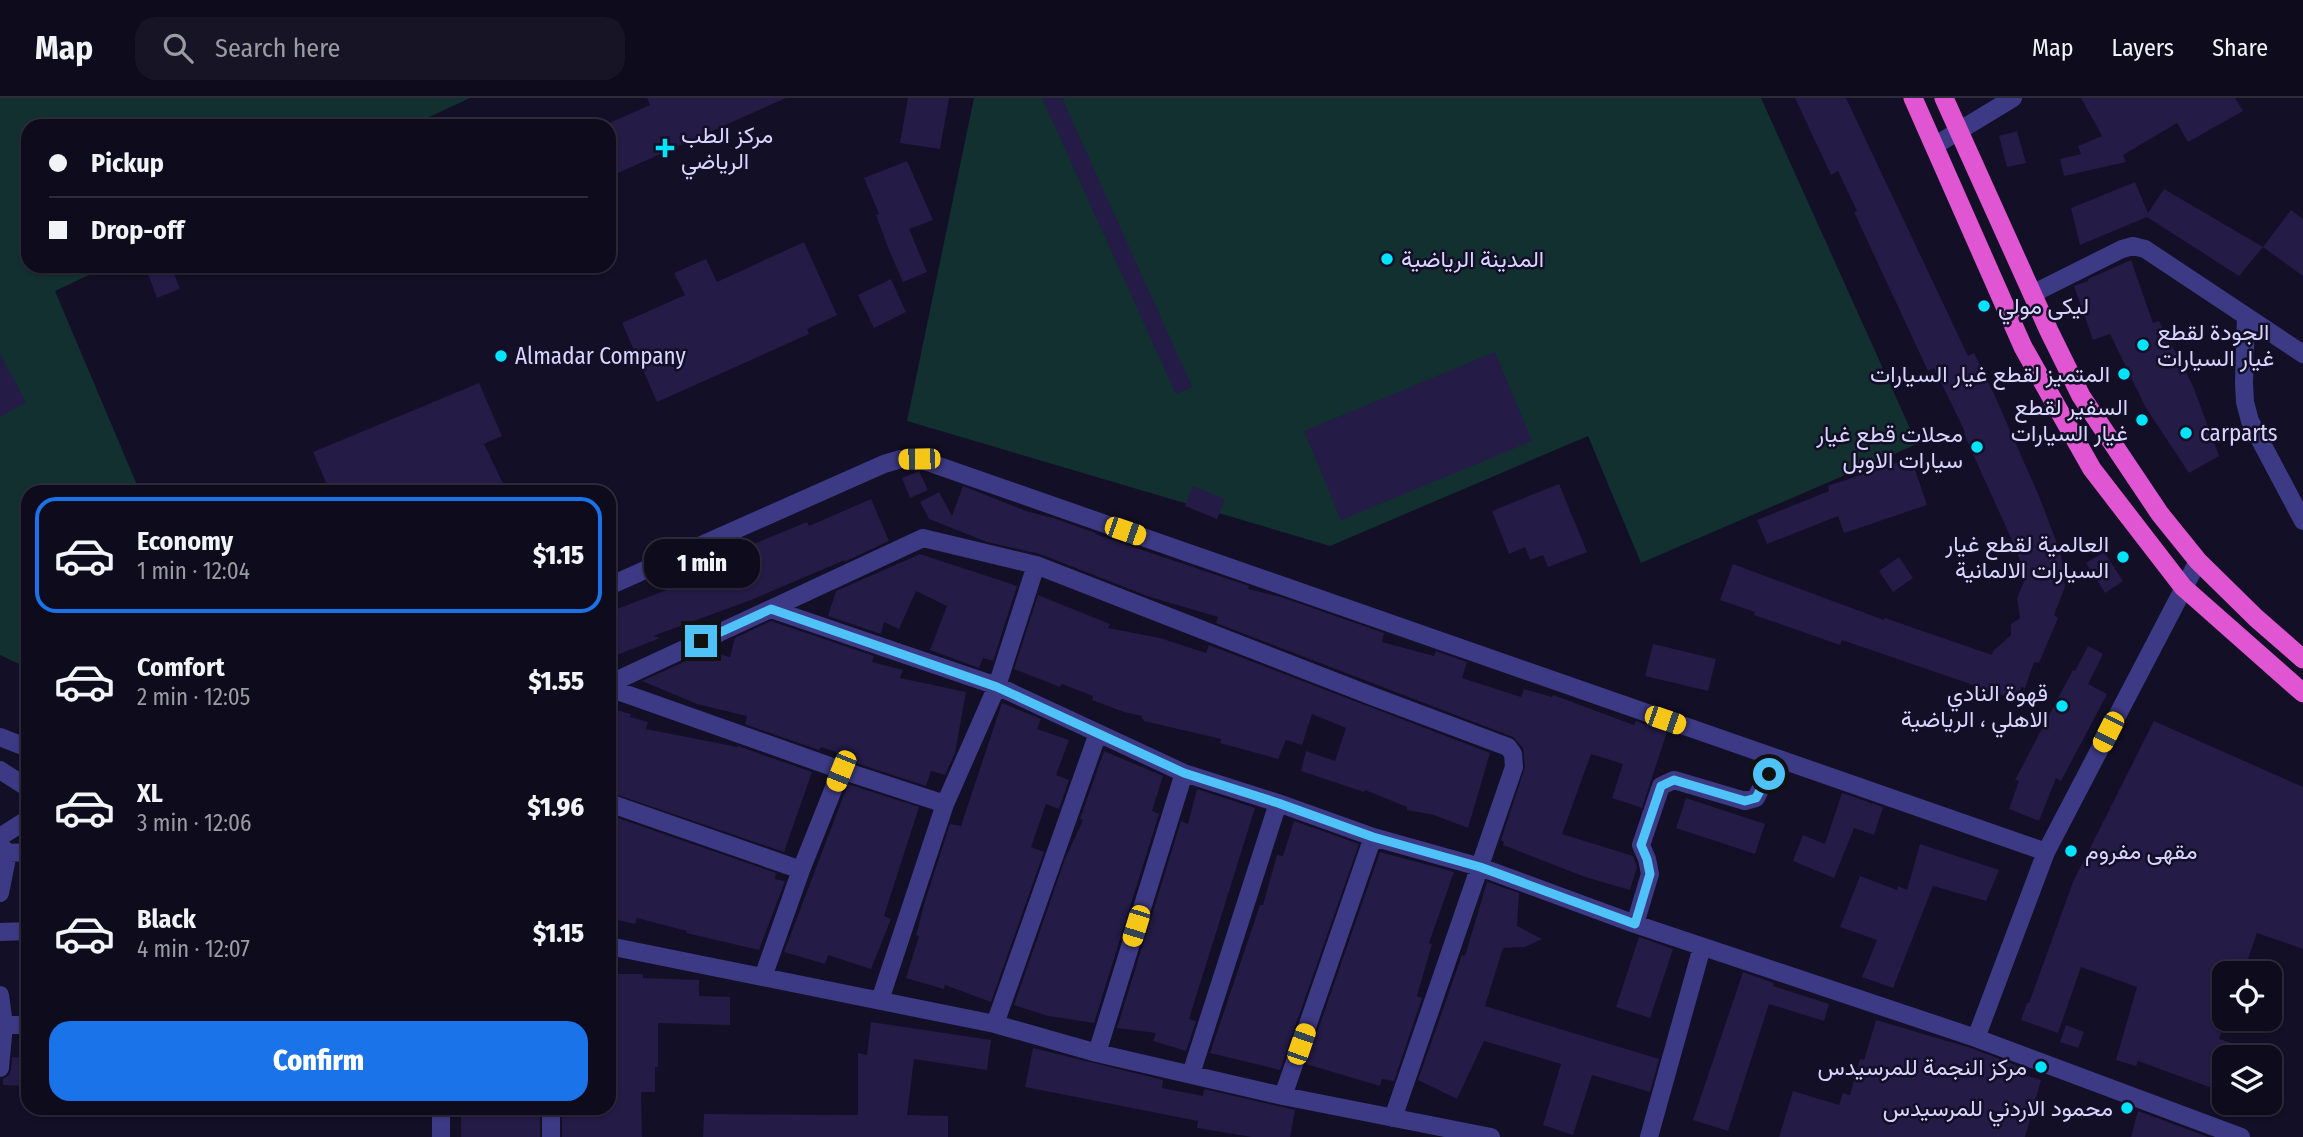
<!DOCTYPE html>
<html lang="en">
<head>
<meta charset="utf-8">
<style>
  :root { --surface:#0e0b1c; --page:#171425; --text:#f1f3f6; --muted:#9b9ba3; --line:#2e2b3b; --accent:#1a73e8 }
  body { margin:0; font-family:"Fira Sans Condensed",Vazirmatn,sans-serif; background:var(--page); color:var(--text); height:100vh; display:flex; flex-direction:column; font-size:26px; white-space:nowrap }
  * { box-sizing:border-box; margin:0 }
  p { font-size:23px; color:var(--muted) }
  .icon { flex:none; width:38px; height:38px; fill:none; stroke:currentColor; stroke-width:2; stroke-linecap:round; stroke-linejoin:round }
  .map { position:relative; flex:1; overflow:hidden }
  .side { position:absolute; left:21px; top:387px; width:595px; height:630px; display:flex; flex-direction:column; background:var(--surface); border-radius:21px; box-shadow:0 2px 5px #0004,0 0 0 2px var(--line) }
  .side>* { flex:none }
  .guide { position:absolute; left:21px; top:21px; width:595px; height:154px; border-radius:21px; box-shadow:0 2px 5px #0004,0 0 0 2px var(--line); display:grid; align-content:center; height:154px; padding:0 28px; background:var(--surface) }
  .buttons { position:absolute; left:2212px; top:863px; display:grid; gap:14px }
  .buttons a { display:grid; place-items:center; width:70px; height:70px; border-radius:14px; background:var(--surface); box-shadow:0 2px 5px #0004,0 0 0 2px var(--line); font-size:35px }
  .end { position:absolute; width:32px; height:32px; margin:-16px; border:9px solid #4fc3f7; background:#111; box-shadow:0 0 0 4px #111 }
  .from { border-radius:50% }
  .bubble { position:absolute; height:49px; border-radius:21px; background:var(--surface); box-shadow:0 2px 5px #0004,0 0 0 2px var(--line); font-size:23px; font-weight:800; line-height:49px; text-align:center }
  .car { position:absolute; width:21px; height:42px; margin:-21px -10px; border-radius:9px; box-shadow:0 0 5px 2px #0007; background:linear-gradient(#f5c518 24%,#345 0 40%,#f5c518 0 76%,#345 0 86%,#f5c518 0) }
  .guide b { display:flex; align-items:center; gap:24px; height:66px; font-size:26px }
  .guide b+b { border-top:2px solid var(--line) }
  .guide i { width:18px; height:18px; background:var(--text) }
  ul { padding:12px 0 0; list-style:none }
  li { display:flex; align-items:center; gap:21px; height:116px; margin:0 14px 10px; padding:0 14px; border:4px solid transparent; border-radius:21px }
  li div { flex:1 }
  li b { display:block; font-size:26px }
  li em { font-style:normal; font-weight:800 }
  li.active { border-color:var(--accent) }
  li>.icon { width:63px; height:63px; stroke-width:1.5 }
  .primary-button { display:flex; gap:14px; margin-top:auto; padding:14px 28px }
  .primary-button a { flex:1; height:80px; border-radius:21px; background:var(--accent); color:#fff; font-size:28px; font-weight:800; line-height:80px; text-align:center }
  header { display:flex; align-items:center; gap:42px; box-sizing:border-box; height:98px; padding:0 35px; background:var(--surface); border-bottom:2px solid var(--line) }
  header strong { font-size:33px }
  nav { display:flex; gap:38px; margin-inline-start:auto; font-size:24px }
  .search { width:490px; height:63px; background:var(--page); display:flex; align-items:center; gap:18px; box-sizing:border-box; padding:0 24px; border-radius:21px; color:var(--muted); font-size:26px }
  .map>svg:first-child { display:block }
  .pitch { fill:#12302f }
  .building { fill:#241b47 }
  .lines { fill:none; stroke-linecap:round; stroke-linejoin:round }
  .minor { stroke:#3d3a85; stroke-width:18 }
  .tertiary { stroke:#3d3a85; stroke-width:18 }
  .trunk { stroke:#e055d1; stroke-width:19 }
  .route { stroke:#4fc3f7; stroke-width:9 }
  .poi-dot { fill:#00e5ff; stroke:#130f26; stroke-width:2.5 }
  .labels { text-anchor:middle; stroke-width:5; stroke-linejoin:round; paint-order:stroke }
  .poi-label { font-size:23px; fill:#d9d4ff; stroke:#130f26; text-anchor:start }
</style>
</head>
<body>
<header>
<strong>Map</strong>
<div class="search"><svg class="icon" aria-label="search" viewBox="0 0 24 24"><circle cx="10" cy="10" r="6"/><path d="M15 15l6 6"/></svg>Search here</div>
<nav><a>Map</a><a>Layers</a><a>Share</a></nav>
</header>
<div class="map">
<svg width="2303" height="1039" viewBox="0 0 2303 1039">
  <rect width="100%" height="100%" fill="#130f26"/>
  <!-- pitch -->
  <path class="pitch" d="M0 0H470L410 28H28V168H108L55 193 140 394H28V570L0 557Z
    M974 0H1761L1917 346 1641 465 1588 338 1330 448 907 323Z"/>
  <!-- building -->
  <path class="building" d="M647 0H786L609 79V25L650 7Z
    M908 0H949L940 51 900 45Z
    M1042 0H1062L1192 289 1176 296Z
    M1795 0H1846L1968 258 1974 255 1994 296 2039 398 2061 456 2065 489 2054 517 2058 520 2039 565 2034 564 2025 590 2021 589 2017 602 1842 542 1840 547 1754 517 1755 514 1720 502 1733 466 1884 522 1885 520 1992 557 1993 553 2011 537V526L2020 520 2017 500 2026 479 2015 449 1972 354 1964 335 1965 334 1934 270 1928 273 1854 114 1857 113 1838 73 1831 77Z
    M2081 0H2235L2243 13 2188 44 2177 25 2123 57 2126 64 2064 78 2060 61 2081 56 2078 48 2102 38Z
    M2017 33 2026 65 2007 69 1999 38Z
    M907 63 933 122 909 131 927 174 903 184 889 152 876 117 879 116 864 80Z
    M2135 84 2148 115 2164 91 2263 149 2239 178 2147 119 2080 147 2071 110Z
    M2291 112 2303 121V178L2263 149Z
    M804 144 837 217 807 231 809 236 657 304 622 225 685 197 674 175 706 161 717 184Z
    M2131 162 2153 225 2159 223 2193 288 2219 358 2189 375 2146 310 2110 236 2093 242 2074 188 2088 183V181Z
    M145 168H171L180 191 157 200Z
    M891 181 906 214 874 230 858 197Z
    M1495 254 1532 343 1341 422 1304 333Z
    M0 256 26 304 0 319Z
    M479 285 502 338 484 346 507 394H482L478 386 462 394H330L313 354Z
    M1911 360 1927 407 1844 435 1838 418 1767 446 1757 422 1829 393 1828 388Z
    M919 373 928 392 910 400 902 380Z
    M1559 386 1587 454 1548 469 1543 457 1530 462 1525 449 1509 456 1492 413Z
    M963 388 1026 413 1053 420 1096 435 1095 436 1249 488 1248 491 1281 499 1384 535 1382 544 1434 558 1436 553 1467 564 1462 580 1521 599 1524 591 1552 599 1553 597 1634 627 1636 623 1667 634 1642 710 1612 700 1623 666 1591 656 1562 736 1633 758 1637 769 1630 792 1585 779 1503 747 1504 744 1501 742 1525 669 1523 650 1513 639 1216 525 1218 519 1150 499 1040 456 987 444 929 421 920 404 939 394 952 418Z
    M1193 388 1225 401 1217 421 1185 408Z
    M871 401 889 443 844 464 845 462 751 502 653 538 660 540 609 560V514L714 474 710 464 807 424 809 428Z
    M2104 454 2123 483 2105 495 2086 465Z
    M920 456 1017 488 993 563 983 560 979 570 930 552 947 508 916 493 899 531 884 524 881 536 828 518 836 493Z
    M1899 459 1913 480 1893 494 1879 473Z
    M1038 497 1110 526 1108 530 1160 540 1206 555 1209 547 1490 655 1468 730 1434 717 1407 712V709L1365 692 1364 694 1301 673 1306 653 1335 663 1346 630 1312 616 1302 647 1286 642 1278 661 1220 645 1221 641 1144 623 1142 620V618L1124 614 1092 602 1093 598 1062 586 1060 589 1014 571Z
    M771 523 874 558 872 564 903 572 900 580 966 594 955 655 945 677 931 673 926 688 850 663 851 659 821 649 819 652 747 627 745 626 747 618 697 606 642 583 708 553 730 559 735 540Z
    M1653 546 1716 561 1708 593 1645 578Z
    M2088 548 2103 556 2088 586 2107 596 2061 683 2056 680 2039 723 2009 711 2019 683 2015 682 2073 572 2075 573Z
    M1002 605 1041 621 1037 631 1069 642 1056 677 1069 682 1059 711 1046 706 1031 749 1044 754 991 904 945 887 944 891 906 880 919 838 916 837 925 803 950 726 961 728Z
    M609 610 631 616 630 619 648 624 646 631 738 649V648L812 674 784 754 609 694Z
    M2154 623 2303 689V851L2257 835 2243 875H2224V927L2219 941 2229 944 2212 990 2138 963 2136 968 2116 962 2137 889 2081 869 2058 935 2021 922 2027 905H2029L2073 784Z
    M1104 653 1163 678 1152 713 1159 716 1094 925 1048 918 1014 907 1065 761 1083 722 1080 721Z
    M848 686 919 709 884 818 891 821 871 871 828 857 825 866 784 854Z
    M1197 691 1255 710 1189 921 1196 923 1186 953 1153 943 1156 935 1117 930 1181 723 1188 726Z
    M1842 695 1883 709 1874 737 1854 730 1834 780 1793 763 1803 737 1825 746Z
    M1686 700 1765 726 1755 756 1676 730Z
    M609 717 776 775 775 781 785 783 759 852 686 835 687 833 637 820 635 826 609 820V788L614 766 609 765Z
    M1294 723 1359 746 1280 972 1210 955 1260 807H1263L1277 757 1283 758Z
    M1920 746 1999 772 1986 803 1933 788 1893 890 1862 879 1877 842 1840 829 1860 778 1897 792 1898 788 1907 792Z
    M1380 754 1454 774 1429 845 1432 846 1417 898 1422 900 1394 983 1382 981 1380 988 1306 966Z
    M1487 784 1519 795 1517 828 1542 841 1525 849 1503 850 1485 908 1659 961 1650 994 1592 977 1573 1037 1543 1027 1561 966 1484 943 1457 1001 1418 982 1462 857 1465 858Z
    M1639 839 1673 851 1650 920 1616 909Z
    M1743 874 1774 885 1773 888 1829 906 1824 923 1769 906 1728 1033 1693 1022Z
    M609 876H643V880L699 882V898L730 899V927L658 925V969H655V994H641L642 1039H562V1010H609Z
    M1876 922 1971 950 2023 970 2021 976 2041 982 2025 1039H1779L1793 993 1839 1007 1843 995 1850 997 1860 961 1864 962Z
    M871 924 991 942 987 972 914 961 907 1017 948 1018V1039H703L704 1016 858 1017V955L867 957Z
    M2066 927 2084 934 2078 950 2060 944Z
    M1033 950 1163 982 1162 990 1203 998 1204 991 1295 1012 1290 1039H1252L1197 1030 1198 1023 1025 989Z
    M12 959 28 960V988L3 987V981L9 977 11 972Z
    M461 1010H540V1039H461Z
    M2138 1013 2141 1014 2208 1039H2131Z"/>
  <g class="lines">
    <!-- minor -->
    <path class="minor" d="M2032 196 2122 151 2133 148 2145 151 2303 256
      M2246 218 2244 285 2245 304 2250 323 2303 423
      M609 488 884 366 901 361H919L2046 754
      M771 511 997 588 1184 675 1278 705 1373 739 1480 769 1635 826 1976 940 2241 1039
      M609 586 923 440 1036 467 1372 598 1508 649 1513 656 1514 669 1393 1020
      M609 590 841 672 945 706
      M0 639 28 650
      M0 672 28 690
      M609 705 801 772
      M0 739 28 721
      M0 747 8 755 0 795
      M8 755 28 754
      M1635 826 1650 776 1647 761 1641 747 1661 688 1674 682 1745 703 1756 700 1775 660
      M0 834 28 833
      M609 848 995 926 1097 955 1283 998 1491 1039
      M763 879 801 772 841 672
      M0 897 4 927 0 970
      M880 902 945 706 997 588 1036 467
      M995 926 1098 635
      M4 927H28
      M1976 940 2046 754 2198 463
      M1097 955 1184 675
      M1191 976 1278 705
      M1283 998 1373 739
      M551 1010V1039
      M441 1039V1010
      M1649 1039 1702 849"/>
    <!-- tertiary -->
    <path class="tertiary" d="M1934 48 2013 0"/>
    <!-- trunk -->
    <path class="trunk" d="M1913 0 2023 249 2092 371 2183 489 2303 595
      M1944 0 2049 233 2081 298 2160 416 2198 463 2256 520 2303 561"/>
  </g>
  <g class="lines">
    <!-- route -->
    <path class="route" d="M701 543 771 511 997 589 1184 675 1278 705 1373 739 1480 769 1635 826 1650 776 1647 761 1641 747 1661 688 1674 682 1745 703 1756 700 1769 676"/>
  </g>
  <!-- markers -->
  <g class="poi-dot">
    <path d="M661.5 39.5h7v7h7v7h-7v7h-7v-7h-7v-7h7z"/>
    <circle cx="1387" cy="161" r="7"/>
    <circle cx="1984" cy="208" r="7"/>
    <circle cx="2143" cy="247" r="7"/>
    <circle cx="501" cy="258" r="7"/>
    <circle cx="2124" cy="276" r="7"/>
    <circle cx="2142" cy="322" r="7"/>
    <circle cx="2186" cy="335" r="7"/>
    <circle cx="1977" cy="349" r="7"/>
    <circle cx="2123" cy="459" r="7"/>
    <circle cx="2062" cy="608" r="7"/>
    <circle cx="2071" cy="753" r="7"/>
    <circle cx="2041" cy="969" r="7"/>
    <circle cx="2127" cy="1010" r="7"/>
  </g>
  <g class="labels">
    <!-- poi labels -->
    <g class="poi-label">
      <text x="681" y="45">مركز الطب<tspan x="681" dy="26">الرياضي</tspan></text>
      <text x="1401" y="169">المدينة الرياضية</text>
      <text x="1998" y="216">ليكى مولي</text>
      <text x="2157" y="242">الجودة لقطع<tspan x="2157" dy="26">غيار السيارات</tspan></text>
      <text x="515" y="266">Almadar Company</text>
      <text x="2110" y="284" text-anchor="end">المتميز لقطع غيار السيارات</text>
      <text x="2128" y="317" text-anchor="end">السفير لقطع<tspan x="2128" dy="26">غيار السيارات</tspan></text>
      <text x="2200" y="343">carparts</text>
      <text x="1963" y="344" text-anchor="end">محلات قطع غيار<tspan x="1963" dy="26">سيارات الاوبل</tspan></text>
      <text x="2109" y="454" text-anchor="end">العالمية لقطع غيار<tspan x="2109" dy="26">السيارات الالمانية</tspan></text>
      <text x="2048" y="603" text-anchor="end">قهوة النادي<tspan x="2048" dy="26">الاهلي ، الرياضية</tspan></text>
      <text x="2085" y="761">مقهى مفروم</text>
      <text x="2027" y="977" text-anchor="end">مركز النجمة للمرسيدس</text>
      <text x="2113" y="1018" text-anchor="end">محمود الاردني للمرسيدس</text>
    </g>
  </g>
</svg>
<div class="buttons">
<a><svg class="icon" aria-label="locate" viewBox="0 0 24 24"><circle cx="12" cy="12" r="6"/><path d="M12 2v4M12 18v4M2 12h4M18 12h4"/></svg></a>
<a><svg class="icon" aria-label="layers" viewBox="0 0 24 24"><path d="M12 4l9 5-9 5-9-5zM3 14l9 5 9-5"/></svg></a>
</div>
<i class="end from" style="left:1769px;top:676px"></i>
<i class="end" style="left:701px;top:543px"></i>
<div class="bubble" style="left:644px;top:441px;width:116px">1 min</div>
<i class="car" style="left:919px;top:361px;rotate:269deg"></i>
<i class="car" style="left:1125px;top:433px;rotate:109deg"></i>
<i class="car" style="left:1665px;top:622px;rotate:109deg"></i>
<i class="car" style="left:2108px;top:634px;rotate:207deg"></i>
<i class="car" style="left:841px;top:673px;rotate:202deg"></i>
<i class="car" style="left:1136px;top:828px;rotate:197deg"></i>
<i class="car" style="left:1301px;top:946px;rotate:19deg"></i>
<div class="guide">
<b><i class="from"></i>Pickup</b>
<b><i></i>Drop-off</b>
</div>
<section class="side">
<ul>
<li class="active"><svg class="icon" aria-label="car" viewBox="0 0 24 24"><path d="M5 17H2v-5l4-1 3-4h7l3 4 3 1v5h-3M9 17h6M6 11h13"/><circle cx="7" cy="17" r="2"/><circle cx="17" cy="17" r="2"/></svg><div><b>Economy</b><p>1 min · 12:04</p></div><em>$1.15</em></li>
<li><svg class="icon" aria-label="car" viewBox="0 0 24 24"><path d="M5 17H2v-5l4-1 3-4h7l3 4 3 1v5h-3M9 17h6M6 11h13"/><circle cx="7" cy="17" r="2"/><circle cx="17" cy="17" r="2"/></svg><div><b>Comfort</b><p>2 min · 12:05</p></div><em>$1.55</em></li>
<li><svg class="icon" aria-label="car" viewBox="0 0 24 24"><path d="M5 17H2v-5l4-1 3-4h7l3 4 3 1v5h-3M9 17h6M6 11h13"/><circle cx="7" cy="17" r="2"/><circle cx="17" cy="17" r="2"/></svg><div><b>XL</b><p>3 min · 12:06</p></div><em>$1.96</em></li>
<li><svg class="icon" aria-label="car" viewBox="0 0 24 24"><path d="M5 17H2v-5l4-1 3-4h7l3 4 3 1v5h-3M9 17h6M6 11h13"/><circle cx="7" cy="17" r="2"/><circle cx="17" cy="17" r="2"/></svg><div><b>Black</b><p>4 min · 12:07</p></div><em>$1.15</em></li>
</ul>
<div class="primary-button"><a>Confirm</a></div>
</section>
</div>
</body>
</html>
